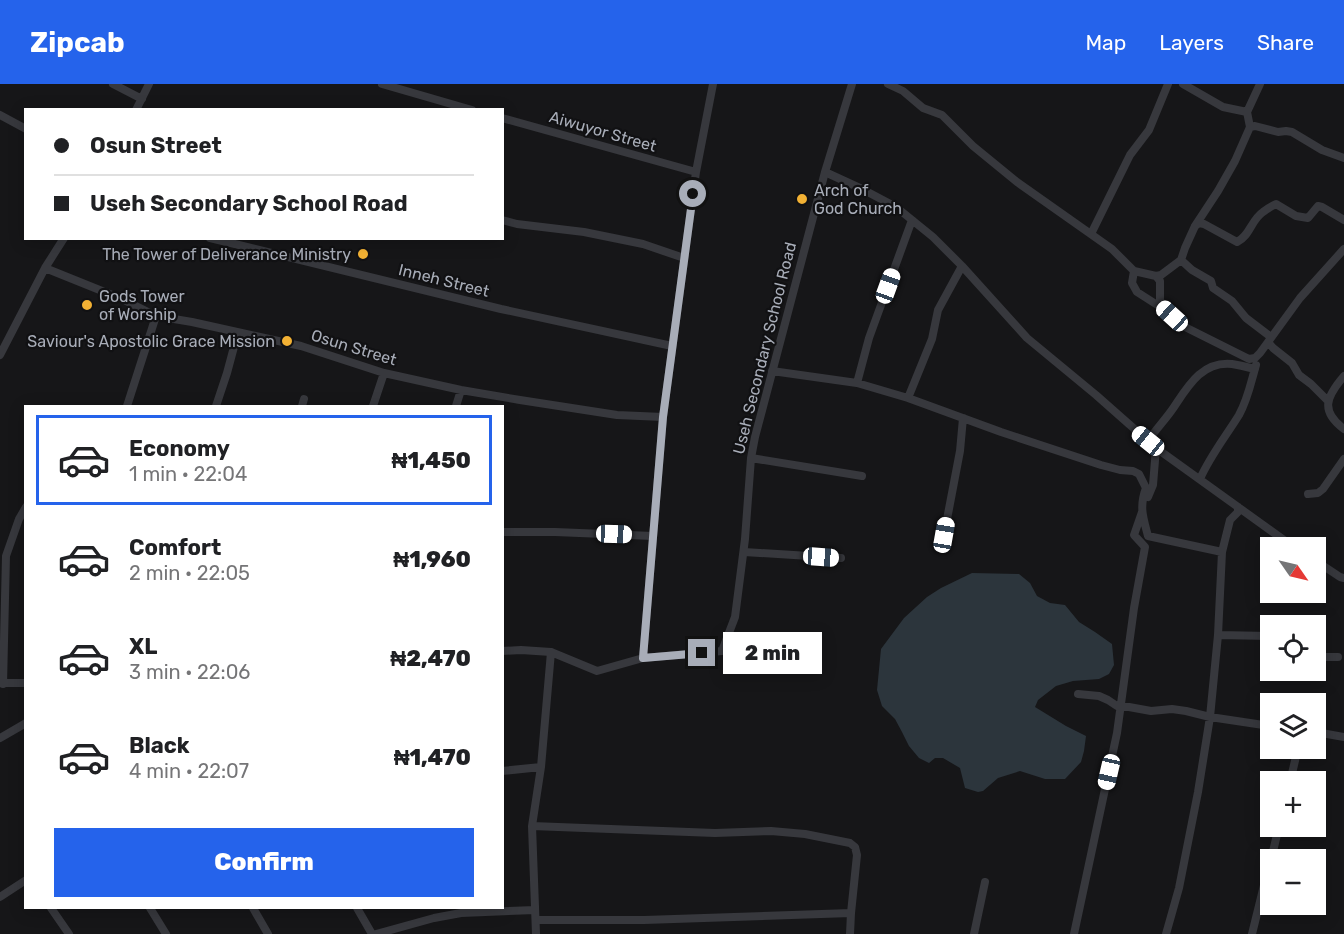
<!DOCTYPE html>
<html lang="en">
<head>
<meta charset="utf-8">
<style>
  :root { --surface:#fff; --page:#f6f6f6; --text:#202124; --muted:#757577; --line:#e0e0e0; --accent:#2563eb }
  body { margin:0; font-family:Rubik,sans-serif; background:var(--page); color:var(--text); height:100vh; display:flex; flex-direction:column; font-size:22px; white-space:nowrap }
  * { box-sizing:border-box; margin:0 }
  p { font-size:20px; color:var(--muted) }
  .icon { flex:none; width:33px; height:33px; fill:none; stroke:currentColor; stroke-width:2; stroke-linecap:round; stroke-linejoin:round }
  .map { position:relative; flex:1; overflow:hidden }
  .details { position:absolute; left:24px; top:321px; width:480px; height:504px; display:flex; flex-direction:column; background:var(--surface); border-radius:0px; box-shadow:0 3px 15px #0003 }
  .details>* { flex:none }
  .banner { position:absolute; left:24px; top:24px; width:480px; height:132px; border-radius:0px; box-shadow:0 3px 15px #0003; display:grid; align-content:center; height:132px; padding:0 30px; background:var(--surface) }
  .needle { width:39px; rotate:124deg }
  .tools { position:absolute; left:1260px; top:453px; display:grid; gap:12px }
  .tools a { display:grid; place-items:center; width:66px; height:66px; border-radius:0px; background:var(--surface); box-shadow:0 3px 15px #0003; font-size:30px }
  .end { position:absolute; width:27px; height:27px; margin:-14px; border:8px solid #a8adb8; background:#111; box-shadow:0 0 0 3px #111 }
  .from { border-radius:50% }
  .bubble { position:absolute; height:42px; border-radius:0px; background:var(--surface); box-shadow:0 3px 15px #0003; font-size:20px; font-weight:800; line-height:42px; text-align:center }
  .car { position:absolute; width:18px; height:36px; margin:-18px -9px; border-radius:8px; box-shadow:0 0 4px 2px #0007; background:linear-gradient(#fff 24%,#345 0 40%,#fff 0 76%,#345 0 86%,#fff 0) }
  .banner b { display:flex; align-items:center; gap:21px; height:57px; font-size:22px }
  .banner b+b { border-top:2px solid var(--line) }
  .banner i { width:15px; height:15px; background:var(--text) }
  ul { padding:10px 0 0; list-style:none }
  li { display:flex; align-items:center; gap:18px; height:90px; margin:0 12px 9px; padding:0 18px; border:3px solid transparent; border-radius:0px }
  li div { flex:1 }
  li b { display:block; font-size:22px }
  li em { font-style:normal; font-weight:800 }
  li.active { border-color:var(--accent) }
  li>.icon { width:54px; height:54px; stroke-width:1.5 }
  .primary-button { display:flex; gap:12px; margin-top:auto; padding:12px 30px }
  .primary-button a { flex:1; height:69px; border-radius:0px; background:var(--accent); color:#fff; font-size:24px; font-weight:800; line-height:69px; text-align:center }
  header { display:flex; align-items:center; gap:36px; box-sizing:border-box; height:84px; padding:0 30px; background:var(--accent); color:#fff }
  header strong { font-size:28px }
  nav { display:flex; gap:33px; margin-inline-start:auto; font-size:21px }
  .map>svg:first-child { display:block }
  .water { fill:#2c353c }
  .lines { fill:none; stroke-linecap:round; stroke-linejoin:round }
  .minor { stroke:#37383d; stroke-width:8 }
  .route { stroke:#a8adb8; stroke-width:8 }
  .poi-dot { fill:#f2b134; stroke:#111113; stroke-width:2 }
  .labels { text-anchor:middle; stroke-width:4.5; stroke-linejoin:round; paint-order:stroke }
  .street-label { font-size:16px; fill:#a8adb8; stroke:#111113 }
  .poi-label { font-size:16px; fill:#a8adb8; stroke:#111113; text-anchor:start }
</style>
</head>
<body>
<header>
<strong>Zipcab</strong>
<nav><a>Map</a><a>Layers</a><a>Share</a></nav>
</header>
<div class="map">
<svg width="1344" height="850" viewBox="0 0 1344 850">
  <rect width="100%" height="100%" fill="#161618"/>
  <!-- water -->
  <path class="water" d="M972 489 1019 490 1030 499 1037 512 1050 519 1065 521 1079 538 1095 548 1112 560 1114 581 1109 590 1099 595 1073 597 1056 602 1038 616 1035 623 1066 642 1086 652 1084 667 1081 678 1065 695H1045L1020 687 998 694 983 707 978 708 965 704 960 684 943 674H935L929 679 919 674 909 662 902 648 895 635 882 622 877 606 881 565 904 534 927 513 941 504Z"/>
  <g class="lines">
    <!-- minor -->
    <path class="minor" d="M113 0 142 15
      M382 0 472 26
      M888 0 903 7 923 24 942 31 973 62 1017 98 1112 165 1134 187 1156 192 1160 197V215L1162 224 1181 241 1249 275 1255 274 1260 269 1300 214 1344 165
      M1183 0 1223 23 1247 28 1260 0
      M136 26 149 0
      M0 31 26 45
      M502 34 696 88
      M1250 43 1255 42 1278 48 1286 47 1292 48 1322 66 1344 74
      M825 88 862 105 896 123 933 153 962 182 1027 254 1096 311 1156 364 1295 464
      M502 136 517 140 584 148 643 160 684 174
      M1195 142 1199 139 1204 140 1237 158C1250 152 1251 136 1263 128 1267 125 1272 122 1276 120L1296 132 1308 134 1318 122 1322 123 1344 136
      M1091 150 1130 71 1149 46 1168 0
      M210 154 501 225 672 262
      M1181 176 1192 186 1211 197 1213 204 1232 217 1246 234 1271 253
      M45 184 122 215 156 232 192 238 301 262 384 289 461 306 520 316 617 331 663 333
      M1134 187 1132 199 1137 208 1162 224
      M1156 192 1161 191 1181 176 1185 164 1195 142 1218 107 1235 77 1250 43 1247 28
      M1268 258 1273 264 1292 279 1299 291 1311 300 1328 317
      M0 271 45 184 64 154
      M772 287 857 299 908 314 1001 348 1101 381 1120 386 1133 387 1139 390 1146 404C1139 423 1143 433 1148 452L1222 468
      M1344 292C1326 313 1320 327 1344 345
      M857 299 869 254 912 136
      M908 314 932 255 938 226 962 182
      M127 322 156 232
      M216 322 227 289 238 248
      M302 322 304 315
      M373 322 384 289
      M456 322 461 306
      M1148 357C1156 345 1166 335 1174 323 1188 302 1202 277 1232 280 1239 281 1247 283 1255 285
      M751 374 862 392
      M1200 395C1210 372 1226 352 1239 331 1248 315 1251 298 1256 281
      M1308 410 1318 409 1323 405 1344 375
      M1148 413 1153 401 1156 364
      M502 448H555L653 452
      M944 451 960 367 963 334
      M744 468 841 474
      M1316 477 1340 493 1344 494
      M1218 551 1270 552
      M502 567 521 566 551 568 597 587 643 574 722 567 735 533 745 455 751 374 755 353 825 88 852 0
      M1316 569 1322 573H1338
      M643 574 663 333 696 88 713 0
      M0 599H26
      M3 600 6 472 19 435 26 423
      M1078 610 1099 612 1108 616 1117 622 1121 623H1129L1151 627 1172 625 1186 627 1210 633 1270 642
      M1316 648 1344 653
      M0 654 26 639
      M502 687 541 683 551 568
      M1290 698 1298 664
      M532 742 715 749 771 747 805 750 850 759 855 763 857 771 851 829 850 850
      M1271 776 1279 742
      M0 813 26 796
      M51 824 69 850
      M150 824 166 850
      M253 824 268 850
      M357 824 372 850
      M536 836H644L851 829
      M376 850 434 834 461 829 535 826
      M536 850 532 742 541 683
      M974 850 985 798
      M1074 850 1117 649 1134 524 1145 463 1134 451 1142 428
      M1166 850 1179 804 1198 708 1210 633 1218 551 1222 468 1230 436 1238 428V423
      M1252 850 1270 777"/>
  </g>
  <g class="lines">
    <!-- route -->
    <path class="route" d="M693 110 663 333 643 574 702 569"/>
  </g>
  <!-- markers -->
  <g class="poi-dot">
    <circle cx="802" cy="115" r="6"/>
    <circle cx="363" cy="170" r="6"/>
    <circle cx="87" cy="221" r="6"/>
    <circle cx="287" cy="257" r="6"/>
  </g>
  <g class="labels">
    <!-- street labels -->
    <g class="street-label">
      <text transform="translate(603 47) rotate(16)" y="6">Aiwuyor Street</text>
      <text transform="translate(444 196) rotate(14)" y="6">Inneh Street</text>
      <text transform="translate(354 263) rotate(17)" y="6">Osun Street</text>
      <text transform="translate(764 264) rotate(-76)" y="6">Useh Secondary School Road</text>
    </g>
    <!-- poi labels -->
    <g class="poi-label">
      <text x="814" y="112">Arch of<tspan x="814" dy="18">God Church</tspan></text>
      <text x="351" y="176" text-anchor="end">The Tower of Deliverance Ministry</text>
      <text x="99" y="218">Gods Tower<tspan x="99" dy="18">of Worship</tspan></text>
      <text x="275" y="263" text-anchor="end">Saviour's Apostolic Grace Mission</text>
    </g>
  </g>
</svg>
<div class="tools">
<a><svg class="needle" viewBox="-14 -14 28 28"><path d="M0-13l5 13h-10z" fill="#e53935"/><path d="M0 13l5-13h-10z" fill="#757577"/></svg></a>
<a><svg class="icon" aria-label="locate" viewBox="0 0 24 24"><circle cx="12" cy="12" r="6"/><path d="M12 2v4M12 18v4M2 12h4M18 12h4"/></svg></a>
<a><svg class="icon" aria-label="layers" viewBox="0 0 24 24"><path d="M12 4l9 5-9 5-9-5zM3 14l9 5 9-5"/></svg></a>
<a>+</a>
<a>−</a>
</div>
<i class="end from" style="left:693px;top:110px"></i>
<i class="end" style="left:702px;top:569px"></i>
<div class="bubble" style="left:723px;top:548px;width:99px">2 min</div>
<i class="car" style="left:888px;top:202px;rotate:20deg"></i>
<i class="car" style="left:1172px;top:232px;rotate:312deg"></i>
<i class="car" style="left:1148px;top:357px;rotate:309deg"></i>
<i class="car" style="left:614px;top:450px;rotate:92deg"></i>
<i class="car" style="left:944px;top:451px;rotate:10deg"></i>
<i class="car" style="left:821px;top:473px;rotate:94deg"></i>
<i class="car" style="left:1109px;top:688px;rotate:193deg"></i>
<div class="banner">
<b><i class="from"></i>Osun Street</b>
<b><i></i>Useh Secondary School Road</b>
</div>
<section class="details">
<ul>
<li class="active"><svg class="icon" aria-label="car" viewBox="0 0 24 24"><path d="M5 17H2v-5l4-1 3-4h7l3 4 3 1v5h-3M9 17h6M6 11h13"/><circle cx="7" cy="17" r="2"/><circle cx="17" cy="17" r="2"/></svg><div><b>Economy</b><p>1 min · 22:04</p></div><em>₦1,450</em></li>
<li><svg class="icon" aria-label="car" viewBox="0 0 24 24"><path d="M5 17H2v-5l4-1 3-4h7l3 4 3 1v5h-3M9 17h6M6 11h13"/><circle cx="7" cy="17" r="2"/><circle cx="17" cy="17" r="2"/></svg><div><b>Comfort</b><p>2 min · 22:05</p></div><em>₦1,960</em></li>
<li><svg class="icon" aria-label="car" viewBox="0 0 24 24"><path d="M5 17H2v-5l4-1 3-4h7l3 4 3 1v5h-3M9 17h6M6 11h13"/><circle cx="7" cy="17" r="2"/><circle cx="17" cy="17" r="2"/></svg><div><b>XL</b><p>3 min · 22:06</p></div><em>₦2,470</em></li>
<li><svg class="icon" aria-label="car" viewBox="0 0 24 24"><path d="M5 17H2v-5l4-1 3-4h7l3 4 3 1v5h-3M9 17h6M6 11h13"/><circle cx="7" cy="17" r="2"/><circle cx="17" cy="17" r="2"/></svg><div><b>Black</b><p>4 min · 22:07</p></div><em>₦1,470</em></li>
</ul>
<div class="primary-button"><a>Confirm</a></div>
</section>
</div>
</body>
</html>
